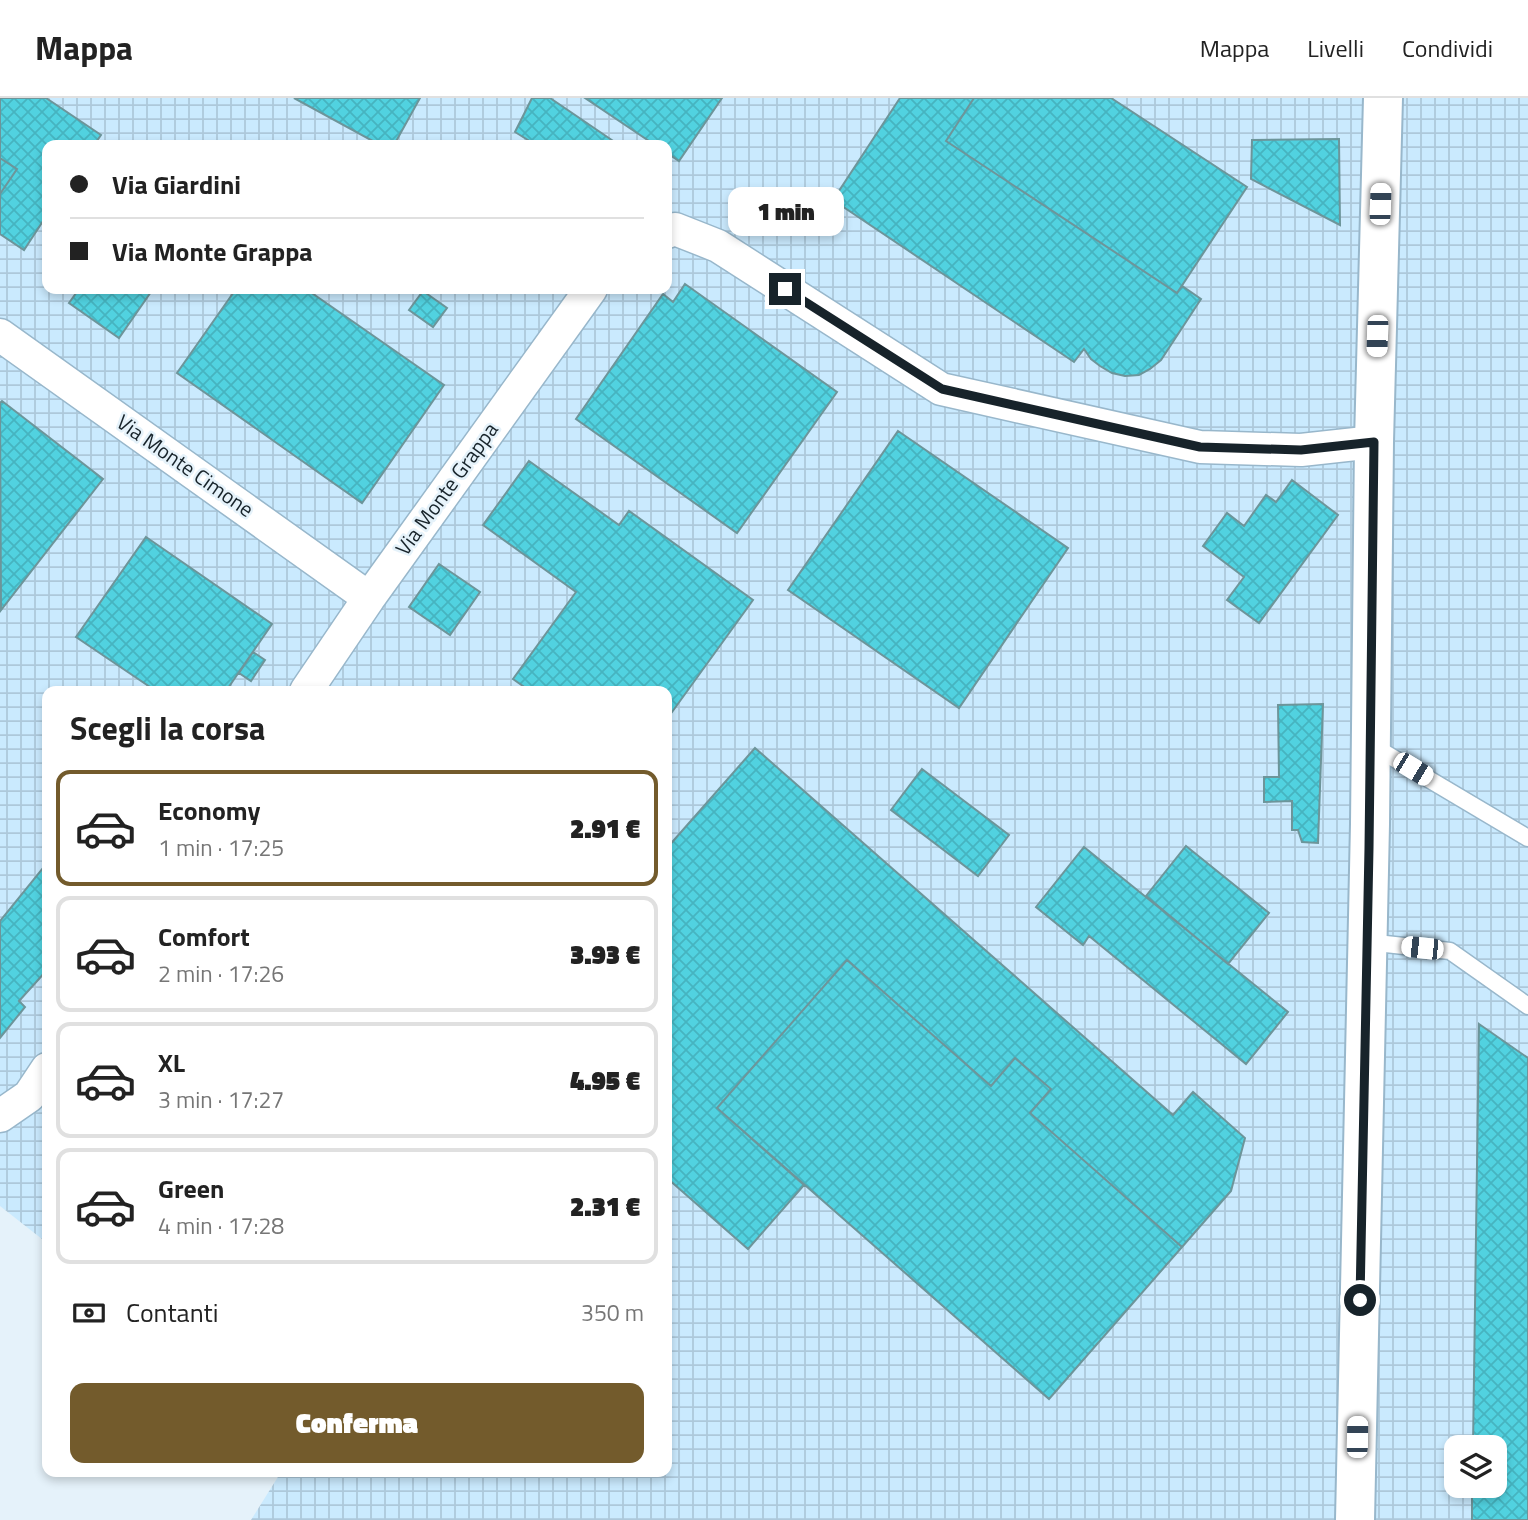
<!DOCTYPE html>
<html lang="it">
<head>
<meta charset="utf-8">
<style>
  :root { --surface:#fff; --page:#f6f6f6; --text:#222; --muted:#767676; --line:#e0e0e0; --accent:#735b2c }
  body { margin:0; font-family:"Titillium Web",sans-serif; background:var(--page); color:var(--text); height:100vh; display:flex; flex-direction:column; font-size:26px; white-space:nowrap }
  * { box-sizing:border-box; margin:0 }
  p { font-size:23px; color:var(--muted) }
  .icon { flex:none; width:38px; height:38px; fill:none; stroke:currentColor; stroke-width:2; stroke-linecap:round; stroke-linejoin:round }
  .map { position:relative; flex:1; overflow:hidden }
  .side { position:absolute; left:42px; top:588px; width:630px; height:791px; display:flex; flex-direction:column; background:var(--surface); border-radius:14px; box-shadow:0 4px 10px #0003 }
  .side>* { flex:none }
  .hud { position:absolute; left:42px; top:42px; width:630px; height:154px; border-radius:14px; box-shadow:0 4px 10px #0003; display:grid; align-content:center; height:154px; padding:0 28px; background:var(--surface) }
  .fabs { position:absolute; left:1444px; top:1337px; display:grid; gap:14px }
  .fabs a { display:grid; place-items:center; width:63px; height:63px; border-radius:14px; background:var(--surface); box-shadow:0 4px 10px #0003; font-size:35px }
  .end { position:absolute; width:32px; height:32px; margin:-16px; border:9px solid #17232a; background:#fff; box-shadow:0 0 0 4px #fff }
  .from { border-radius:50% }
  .bubble { position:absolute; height:49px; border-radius:14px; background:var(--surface); box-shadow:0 4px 10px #0003; font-size:23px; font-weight:800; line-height:49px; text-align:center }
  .car { position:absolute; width:21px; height:42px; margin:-21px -10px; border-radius:9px; box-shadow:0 0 5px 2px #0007; background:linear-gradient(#fff 24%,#345 0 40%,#fff 0 76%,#345 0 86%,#fff 0) }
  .hud b { display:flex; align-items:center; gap:24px; height:66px; font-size:26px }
  .hud b+b { border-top:2px solid var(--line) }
  .hud i { width:18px; height:18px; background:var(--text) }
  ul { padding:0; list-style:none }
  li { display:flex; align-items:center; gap:21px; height:116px; margin:0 14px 10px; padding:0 14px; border:4px solid var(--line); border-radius:14px }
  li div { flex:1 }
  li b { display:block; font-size:26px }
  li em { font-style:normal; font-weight:800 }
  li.on { border-color:var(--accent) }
  li>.icon { width:63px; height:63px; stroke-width:1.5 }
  h2 { padding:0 28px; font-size:32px; line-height:84px }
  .pay { display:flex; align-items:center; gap:18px; height:77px; padding:0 28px; font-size:26px }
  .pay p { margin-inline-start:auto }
  .primary-button { display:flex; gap:14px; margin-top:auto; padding:14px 28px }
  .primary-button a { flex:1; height:80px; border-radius:14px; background:var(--accent); color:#fff; font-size:28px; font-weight:800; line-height:80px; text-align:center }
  header { display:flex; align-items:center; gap:42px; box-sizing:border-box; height:98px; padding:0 35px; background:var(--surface); border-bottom:2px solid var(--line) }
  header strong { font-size:33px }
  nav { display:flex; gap:38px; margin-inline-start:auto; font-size:24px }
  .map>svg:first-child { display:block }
  .industrial { fill:url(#industrial-grid); fill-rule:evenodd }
  .building { fill:url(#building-cross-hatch); stroke:#6d959a; stroke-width:2 }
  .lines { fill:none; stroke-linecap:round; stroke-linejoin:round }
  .service-casing { stroke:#98b7cb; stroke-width:19 }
  .minor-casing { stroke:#98b7cb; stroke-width:35 }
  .secondary-casing { stroke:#98b7cb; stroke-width:42 }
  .service { stroke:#fff; stroke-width:16 }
  .minor { stroke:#fff; stroke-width:32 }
  .secondary { stroke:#fff; stroke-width:38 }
  .route { stroke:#17232a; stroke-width:9 }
  .labels { text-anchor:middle; stroke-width:5; stroke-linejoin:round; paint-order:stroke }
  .street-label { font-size:21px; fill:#17232a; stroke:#e5f2fa }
</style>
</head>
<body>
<header>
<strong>Mappa</strong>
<nav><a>Mappa</a><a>Livelli</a><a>Condividi</a></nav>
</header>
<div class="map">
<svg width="1528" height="1422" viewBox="0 0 1528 1422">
  <defs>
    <pattern id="industrial-grid" width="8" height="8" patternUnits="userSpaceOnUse" patternTransform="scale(1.75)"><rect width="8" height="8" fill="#caeafe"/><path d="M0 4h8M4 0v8" fill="none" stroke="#adc8da"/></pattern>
    <pattern id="building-cross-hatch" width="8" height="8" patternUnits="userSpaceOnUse" patternTransform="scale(1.75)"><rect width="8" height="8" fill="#51d2e0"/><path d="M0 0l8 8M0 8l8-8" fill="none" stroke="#46b4c0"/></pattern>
  </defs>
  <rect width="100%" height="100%" fill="#e5f2fa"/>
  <!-- industrial -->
  <path class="industrial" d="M0 0H1528V1422H251L281 1374H667V593H47V1145L0 1108ZM47 47H667V191H47ZM1456 1349H1494V1388H1456Z"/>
  <!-- building -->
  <path class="building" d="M0 0H46L101 37 94 47H47V117L24 152 0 136V96L17 71 0 60Z
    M294 0H420L394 47H380Z
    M532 0H550L619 47H536L515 34Z
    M585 0H722L679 63 667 55V47H655Z
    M900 0H974L946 43 1177 195 1182 188 1201 201 1161 262 1150 271 1139 277 1125 278 1112 275 1100 268 1091 261 1084 251 1074 264 833 102Z
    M974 0H1111L1247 89 1177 195 946 43Z
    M1339 41 1340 127 1251 81 1252 42Z
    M0 60 17 71 0 96Z
    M685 186 837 294 737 435 576 321 663 196 673 204Z
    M79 191H153L119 240 69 205Z
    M236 191H306L444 287 362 405 177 275Z
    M423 193 447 210 433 229 409 212Z
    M2 303 103 381 1 512 0 305Z
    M898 333 1068 450 959 610 788 492Z
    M529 363 619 427 629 413 753 502 667 621V593H530L513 581 576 494 483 427Z
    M1292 382 1338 417 1259 525 1227 502 1244 479 1203 448 1227 415 1244 428 1266 397 1276 404Z
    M146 439 272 526 226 593H156L76 539Z
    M439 466 480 494 450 537 409 509Z
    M253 554 265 562 251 583 239 575Z
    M1323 606 1318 745 1302 744 1298 732H1292V703L1264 704V679H1279L1278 607Z
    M755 650 1173 1017 1193 994 1245 1040 1231 1093 1182 1149 1030 1015 1051 991 1015 960 991 988 847 862 717 1010 804 1087 748 1151 667 1080V750Z
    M922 671 1009 737 978 778 891 712Z
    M1186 748 1269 815 1228 866 1146 798Z
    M1084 749 1288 914 1246 966 1089 838 1083 847 1036 809Z
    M47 765V872L19 903 25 909 0 940V823Z
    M847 862 991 988 1015 960 1051 991 1030 1015 1182 1149 1049 1301 717 1010Z
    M1479 926 1528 960V1422H1472V1388H1494V1349H1473Z"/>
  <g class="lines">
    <defs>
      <path id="service" d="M1373 648 1528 740
        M1367 844 1450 853 1528 908"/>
      <path id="minor" d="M667 134 675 131 718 148 941 291 1200 349 1301 352 1374 344
        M0 237 369 500
        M306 593 369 500 591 191
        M0 1018 29 998 47 971"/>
      <path id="secondary" d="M1355 1422 1370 726 1374 344 1383 0"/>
    </defs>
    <!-- service casing -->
    <use href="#service" class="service-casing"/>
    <!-- minor casing -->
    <use href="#minor" class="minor-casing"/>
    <!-- secondary casing -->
    <use href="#secondary" class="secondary-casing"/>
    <!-- service -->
    <use href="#service" class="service"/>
    <!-- minor -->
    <use href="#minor" class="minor"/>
    <!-- secondary -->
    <use href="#secondary" class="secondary"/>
  </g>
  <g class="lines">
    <!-- route -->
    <path class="route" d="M785 191 942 291 1200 349 1301 352 1374 344 1369 750 1360 1202"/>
  </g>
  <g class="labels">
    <!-- street labels -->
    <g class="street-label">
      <text transform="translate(185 368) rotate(35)" y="7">Via Monte Cimone</text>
      <text transform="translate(447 391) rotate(-54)" y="7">Via Monte Grappa</text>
    </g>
  </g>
</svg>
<div class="fabs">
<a><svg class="icon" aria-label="layers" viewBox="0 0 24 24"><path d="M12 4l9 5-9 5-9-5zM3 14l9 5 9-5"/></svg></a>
</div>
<i class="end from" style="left:1360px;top:1202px"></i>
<i class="end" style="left:785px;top:191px"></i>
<div class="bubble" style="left:728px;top:89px;width:116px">1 min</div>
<i class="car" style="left:1380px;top:106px;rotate:2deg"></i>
<i class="car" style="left:1377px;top:238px;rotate:182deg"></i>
<i class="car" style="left:1413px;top:671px;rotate:121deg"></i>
<i class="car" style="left:1422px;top:850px;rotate:276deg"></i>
<i class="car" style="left:1357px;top:1339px;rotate:1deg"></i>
<div class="hud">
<b><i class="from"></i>Via Giardini</b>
<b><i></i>Via Monte Grappa</b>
</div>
<section class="side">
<h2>Scegli la corsa</h2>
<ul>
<li class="on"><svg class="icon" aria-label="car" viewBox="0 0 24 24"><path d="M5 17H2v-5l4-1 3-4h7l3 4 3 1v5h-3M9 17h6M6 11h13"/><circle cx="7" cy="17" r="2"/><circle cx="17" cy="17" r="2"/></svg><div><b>Economy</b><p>1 min · 17:25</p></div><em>2.91 €</em></li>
<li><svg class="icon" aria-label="car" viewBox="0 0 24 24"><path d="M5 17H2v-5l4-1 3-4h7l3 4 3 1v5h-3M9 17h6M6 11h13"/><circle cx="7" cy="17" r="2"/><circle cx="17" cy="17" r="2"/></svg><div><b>Comfort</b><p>2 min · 17:26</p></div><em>3.93 €</em></li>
<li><svg class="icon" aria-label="car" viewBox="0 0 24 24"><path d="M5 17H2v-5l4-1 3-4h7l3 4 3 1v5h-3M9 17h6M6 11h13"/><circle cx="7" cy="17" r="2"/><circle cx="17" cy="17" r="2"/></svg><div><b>XL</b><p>3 min · 17:27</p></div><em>4.95 €</em></li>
<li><svg class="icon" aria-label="car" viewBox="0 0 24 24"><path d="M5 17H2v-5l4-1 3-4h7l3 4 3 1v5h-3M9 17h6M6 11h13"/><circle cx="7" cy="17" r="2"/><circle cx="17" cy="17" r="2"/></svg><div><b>Green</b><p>4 min · 17:28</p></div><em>2.31 €</em></li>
</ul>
<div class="pay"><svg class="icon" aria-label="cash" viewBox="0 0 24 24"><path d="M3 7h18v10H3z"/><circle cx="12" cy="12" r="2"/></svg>Contanti<p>350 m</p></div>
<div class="primary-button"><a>Conferma</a></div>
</section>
</div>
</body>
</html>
